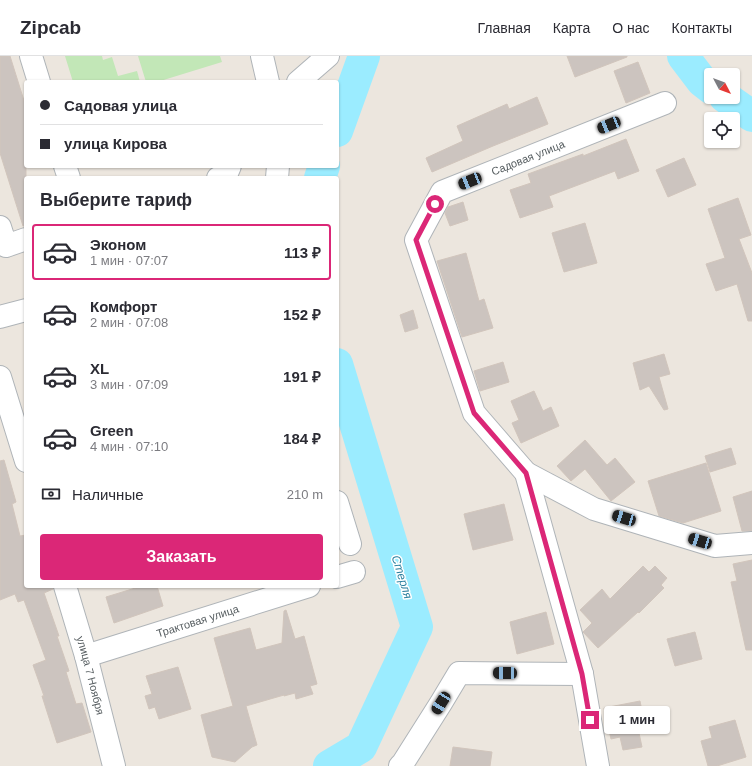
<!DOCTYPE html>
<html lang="ru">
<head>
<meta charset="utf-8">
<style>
  :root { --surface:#fff; --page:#f2f2f3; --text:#2b2b33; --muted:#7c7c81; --line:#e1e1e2; --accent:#db2777 }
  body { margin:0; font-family:Helvetica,sans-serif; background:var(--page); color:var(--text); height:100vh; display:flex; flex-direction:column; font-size:15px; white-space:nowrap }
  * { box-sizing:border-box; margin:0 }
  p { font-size:13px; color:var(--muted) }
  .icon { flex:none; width:22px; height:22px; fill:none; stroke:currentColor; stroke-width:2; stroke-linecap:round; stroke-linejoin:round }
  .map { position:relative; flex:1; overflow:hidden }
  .side { position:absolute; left:24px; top:120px; width:315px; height:412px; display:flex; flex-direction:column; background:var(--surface); border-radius:4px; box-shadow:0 1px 3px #0004 }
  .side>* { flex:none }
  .guide { position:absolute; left:24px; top:24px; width:315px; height:88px; border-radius:4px; box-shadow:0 1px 3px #0004; display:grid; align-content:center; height:88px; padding:0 16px; background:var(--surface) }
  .needle { width:26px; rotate:131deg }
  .tools { position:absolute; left:704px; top:12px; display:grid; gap:8px }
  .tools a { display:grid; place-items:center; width:36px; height:36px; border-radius:4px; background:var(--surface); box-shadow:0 1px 3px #0004; font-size:20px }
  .end { position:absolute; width:18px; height:18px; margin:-9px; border:5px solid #db2777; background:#fff; box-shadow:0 0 0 2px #fff }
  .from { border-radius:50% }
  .bubble { position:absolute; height:28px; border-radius:4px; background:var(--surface); box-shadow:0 1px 3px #0004; font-size:13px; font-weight:700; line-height:28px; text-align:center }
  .car { position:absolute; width:12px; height:24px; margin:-12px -6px; border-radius:5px; box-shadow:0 0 3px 1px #0007; background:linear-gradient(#222 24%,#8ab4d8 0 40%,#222 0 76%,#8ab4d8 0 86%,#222 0) }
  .guide b { display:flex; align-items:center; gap:14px; height:38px; font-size:15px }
  .guide b+b { border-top:1px solid var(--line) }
  .guide i { width:10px; height:10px; background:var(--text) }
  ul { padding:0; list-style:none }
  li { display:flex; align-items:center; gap:12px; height:56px; margin:0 8px 6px; padding:0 8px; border:2px solid transparent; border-radius:4px }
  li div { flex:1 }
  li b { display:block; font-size:15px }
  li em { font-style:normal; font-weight:700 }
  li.active { border-color:var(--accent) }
  li>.icon { width:36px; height:36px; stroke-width:1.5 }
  h2 { padding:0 16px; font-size:18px; line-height:48px }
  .pay { display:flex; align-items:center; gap:10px; height:44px; padding:0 16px; font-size:15px }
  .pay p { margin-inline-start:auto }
  .primary-button { display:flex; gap:8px; margin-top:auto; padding:8px 16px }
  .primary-button a { flex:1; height:46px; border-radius:4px; background:var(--accent); color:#fff; font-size:16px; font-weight:700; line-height:46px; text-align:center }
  header { display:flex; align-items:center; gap:24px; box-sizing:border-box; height:56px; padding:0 20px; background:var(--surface); border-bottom:1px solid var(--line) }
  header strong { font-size:19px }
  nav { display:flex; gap:22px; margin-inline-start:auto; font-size:14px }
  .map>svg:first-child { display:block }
  .green { fill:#c2e7b7 }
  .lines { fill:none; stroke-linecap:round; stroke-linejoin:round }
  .river { stroke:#9becff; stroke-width:32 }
  .building { fill:#ccc4bf; stroke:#d1c5bc }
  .minor-casing { stroke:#afb4b8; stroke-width:24 }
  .minor { stroke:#fff; stroke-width:22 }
  .route { stroke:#db2777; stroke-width:5 }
  .labels { text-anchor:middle; stroke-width:3; stroke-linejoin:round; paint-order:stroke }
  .street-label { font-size:11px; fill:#575e61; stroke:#fff }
  .water-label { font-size:12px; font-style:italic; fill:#2a7f9e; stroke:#fff }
</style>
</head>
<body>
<header>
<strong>Zipcab</strong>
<nav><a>Главная</a><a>Карта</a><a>О нас</a><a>Контакты</a></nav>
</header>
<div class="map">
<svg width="752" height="710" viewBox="0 0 752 710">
  <rect width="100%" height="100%" fill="#ece6de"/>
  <!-- green -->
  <path class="green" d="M65 0H102L103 4 112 1 118 20 137 15 140 26H73Z
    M138 0H220L222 6 157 26H146Z"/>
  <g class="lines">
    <!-- river -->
    <path class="river" d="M683 0 702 25 711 32
      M725 41 752 60
      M337 75 364 0
      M320 122 324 110
      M329 710 361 691 417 571 337 308"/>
  </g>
  <!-- building -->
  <path class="building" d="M0 0H10L26 51V169L23 170 0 97Z
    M567 0H627V1L575 21Z
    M638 6 650 37 626 47 614 15Z
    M537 41 548 68 493 90 432 116 426 102 463 85 457 70 507 48 509 53Z
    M626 83 639 115 618 123 615 115 549 140 553 151 520 162 510 134 531 127 528 118 583 98V100Z
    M684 102 696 129 668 141 656 114Z
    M738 142 751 179 739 183 752 217V265H748L737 228 716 235 706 208 725 202 708 153Z
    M463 146 468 164 450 170 445 157 448 151Z
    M585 167 597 207 564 216 552 177Z
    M466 197 479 245 484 243 493 272 462 281 437 205Z
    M413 254 418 272 405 276 400 259Z
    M664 298 670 318 659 321 668 353 664 354 649 330 640 334 633 307Z
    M503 306 509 326 480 335 474 315Z
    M534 335 543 355 551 351 559 370 521 387 512 367 519 364 511 345Z
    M585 384 607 409 615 402 635 426 611 445 585 413 571 425 557 410Z
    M731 392 736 408 710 416 705 400Z
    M4 404 16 446 12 448 20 480 26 479V530H53V533L44 537 59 580H57L69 615 66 616 76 648 82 647 91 676 57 687 42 640H44L33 609 46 604 24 544 18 546 15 538 0 544V405Z
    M706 407 721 455 683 467 659 460 648 425Z
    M752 435V475H742L733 441Z
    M504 448 513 484 473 494 464 458Z
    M752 504V594H746L731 526 737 525 733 508Z
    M643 510 649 516 655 510 667 522 661 529 664 532 639 557 638 556 598 592 583 576 592 567 580 554 602 533 610 543Z
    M142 530H157L163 550 114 567 106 541Z
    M286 554 295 583 304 580 317 628 310 630 313 638 296 643 295 637 284 640V639L246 650 257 689 252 691 235 706 212 701 201 659 233 650 214 582 250 572 256 594 282 587 284 555Z
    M546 556 554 588 517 598 510 566Z
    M695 576 702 603 675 610 667 583Z
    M178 611 191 653 159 663 155 651 149 653 145 640 152 638 146 620Z
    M640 645 646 675 639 677 642 691 623 694 620 681 611 683 604 652Z
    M735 664 746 701 717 710H708L701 685 712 682 709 671Z
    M453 691 492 696 490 710H450Z"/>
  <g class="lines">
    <defs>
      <g id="minor">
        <path d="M31 0 39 26"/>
        <path d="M262 0 268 26"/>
        <path d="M298 26 328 0"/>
        <path d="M65 110 69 122"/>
        <path d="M218 122 227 117 230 110"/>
        <path d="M277 122 278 110"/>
        <path d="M0 171 6 190 26 183"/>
        <path d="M0 261 26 254"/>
        <path d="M0 321 26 405"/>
        <path d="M526 417 594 453 715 490 752 487"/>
        <path d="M337 446 350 488"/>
        <path d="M337 521 354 516"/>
        <path id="s1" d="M65 530 86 600 114 710"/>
        <path id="s2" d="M86 600 309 530"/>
        <path d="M400 710 403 707 441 647 459 617 582 618"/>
        <path id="s3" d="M598 710 582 618 526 417 474 357 416 184 442 136 665 47"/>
      </g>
    </defs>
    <!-- minor casing -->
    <use href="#minor" class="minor-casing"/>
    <!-- minor -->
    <use href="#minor" class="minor"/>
  </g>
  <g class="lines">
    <!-- route -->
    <path class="route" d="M435 148 416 184 474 357 526 417 582 618 590 664"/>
  </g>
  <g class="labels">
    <!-- street labels -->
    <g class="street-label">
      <text dy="4" stroke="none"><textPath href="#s3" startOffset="711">Садовая улица</textPath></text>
      <text dy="4" stroke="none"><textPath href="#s2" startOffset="117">Трактовая улица</textPath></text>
      <text dy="4" stroke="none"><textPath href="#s1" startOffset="93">улица 7 Ноября</textPath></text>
    </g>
    <!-- water labels -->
    <g class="water-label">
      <text transform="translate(402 521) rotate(73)" y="4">Стерля</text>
    </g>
  </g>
</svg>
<div class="tools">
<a><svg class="needle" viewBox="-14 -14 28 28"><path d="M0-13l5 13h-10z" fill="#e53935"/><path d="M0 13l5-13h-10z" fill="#7c7c81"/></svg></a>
<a><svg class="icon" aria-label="locate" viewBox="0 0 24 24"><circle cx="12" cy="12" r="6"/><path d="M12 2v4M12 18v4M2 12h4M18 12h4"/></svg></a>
</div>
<i class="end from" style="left:435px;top:148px"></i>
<i class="end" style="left:590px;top:664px"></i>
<div class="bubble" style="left:604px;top:650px;width:66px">1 мин</div>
<i class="car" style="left:609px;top:69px;rotate:248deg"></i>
<i class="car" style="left:470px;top:125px;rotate:248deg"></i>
<i class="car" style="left:624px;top:462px;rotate:287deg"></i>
<i class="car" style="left:700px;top:485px;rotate:287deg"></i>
<i class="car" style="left:505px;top:617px;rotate:271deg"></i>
<i class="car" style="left:441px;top:647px;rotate:212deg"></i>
<div class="guide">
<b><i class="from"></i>Садовая улица</b>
<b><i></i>улица Кирова</b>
</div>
<section class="side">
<h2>Выберите тариф</h2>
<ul>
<li class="active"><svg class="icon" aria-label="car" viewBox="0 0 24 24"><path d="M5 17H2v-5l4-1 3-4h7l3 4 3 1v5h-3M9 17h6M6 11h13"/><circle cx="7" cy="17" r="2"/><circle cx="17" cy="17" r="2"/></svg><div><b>Эконом</b><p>1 мин · 07:07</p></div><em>113 ₽</em></li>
<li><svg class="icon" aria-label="car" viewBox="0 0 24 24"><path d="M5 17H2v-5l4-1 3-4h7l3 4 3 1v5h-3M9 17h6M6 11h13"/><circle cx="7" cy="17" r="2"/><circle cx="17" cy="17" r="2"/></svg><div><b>Комфорт</b><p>2 мин · 07:08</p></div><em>152 ₽</em></li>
<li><svg class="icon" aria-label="car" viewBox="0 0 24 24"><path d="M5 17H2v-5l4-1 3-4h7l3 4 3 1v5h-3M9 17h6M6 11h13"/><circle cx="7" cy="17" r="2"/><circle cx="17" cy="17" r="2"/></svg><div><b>XL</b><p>3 мин · 07:09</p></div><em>191 ₽</em></li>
<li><svg class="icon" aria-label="car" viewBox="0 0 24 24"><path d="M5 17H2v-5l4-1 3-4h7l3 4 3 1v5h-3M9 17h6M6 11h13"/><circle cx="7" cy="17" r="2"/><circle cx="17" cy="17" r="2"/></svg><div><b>Green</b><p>4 мин · 07:10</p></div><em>184 ₽</em></li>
</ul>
<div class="pay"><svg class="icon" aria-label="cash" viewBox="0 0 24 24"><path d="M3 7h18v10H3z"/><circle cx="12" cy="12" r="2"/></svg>Наличные<p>210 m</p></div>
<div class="primary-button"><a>Заказать</a></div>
</section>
</div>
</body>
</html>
